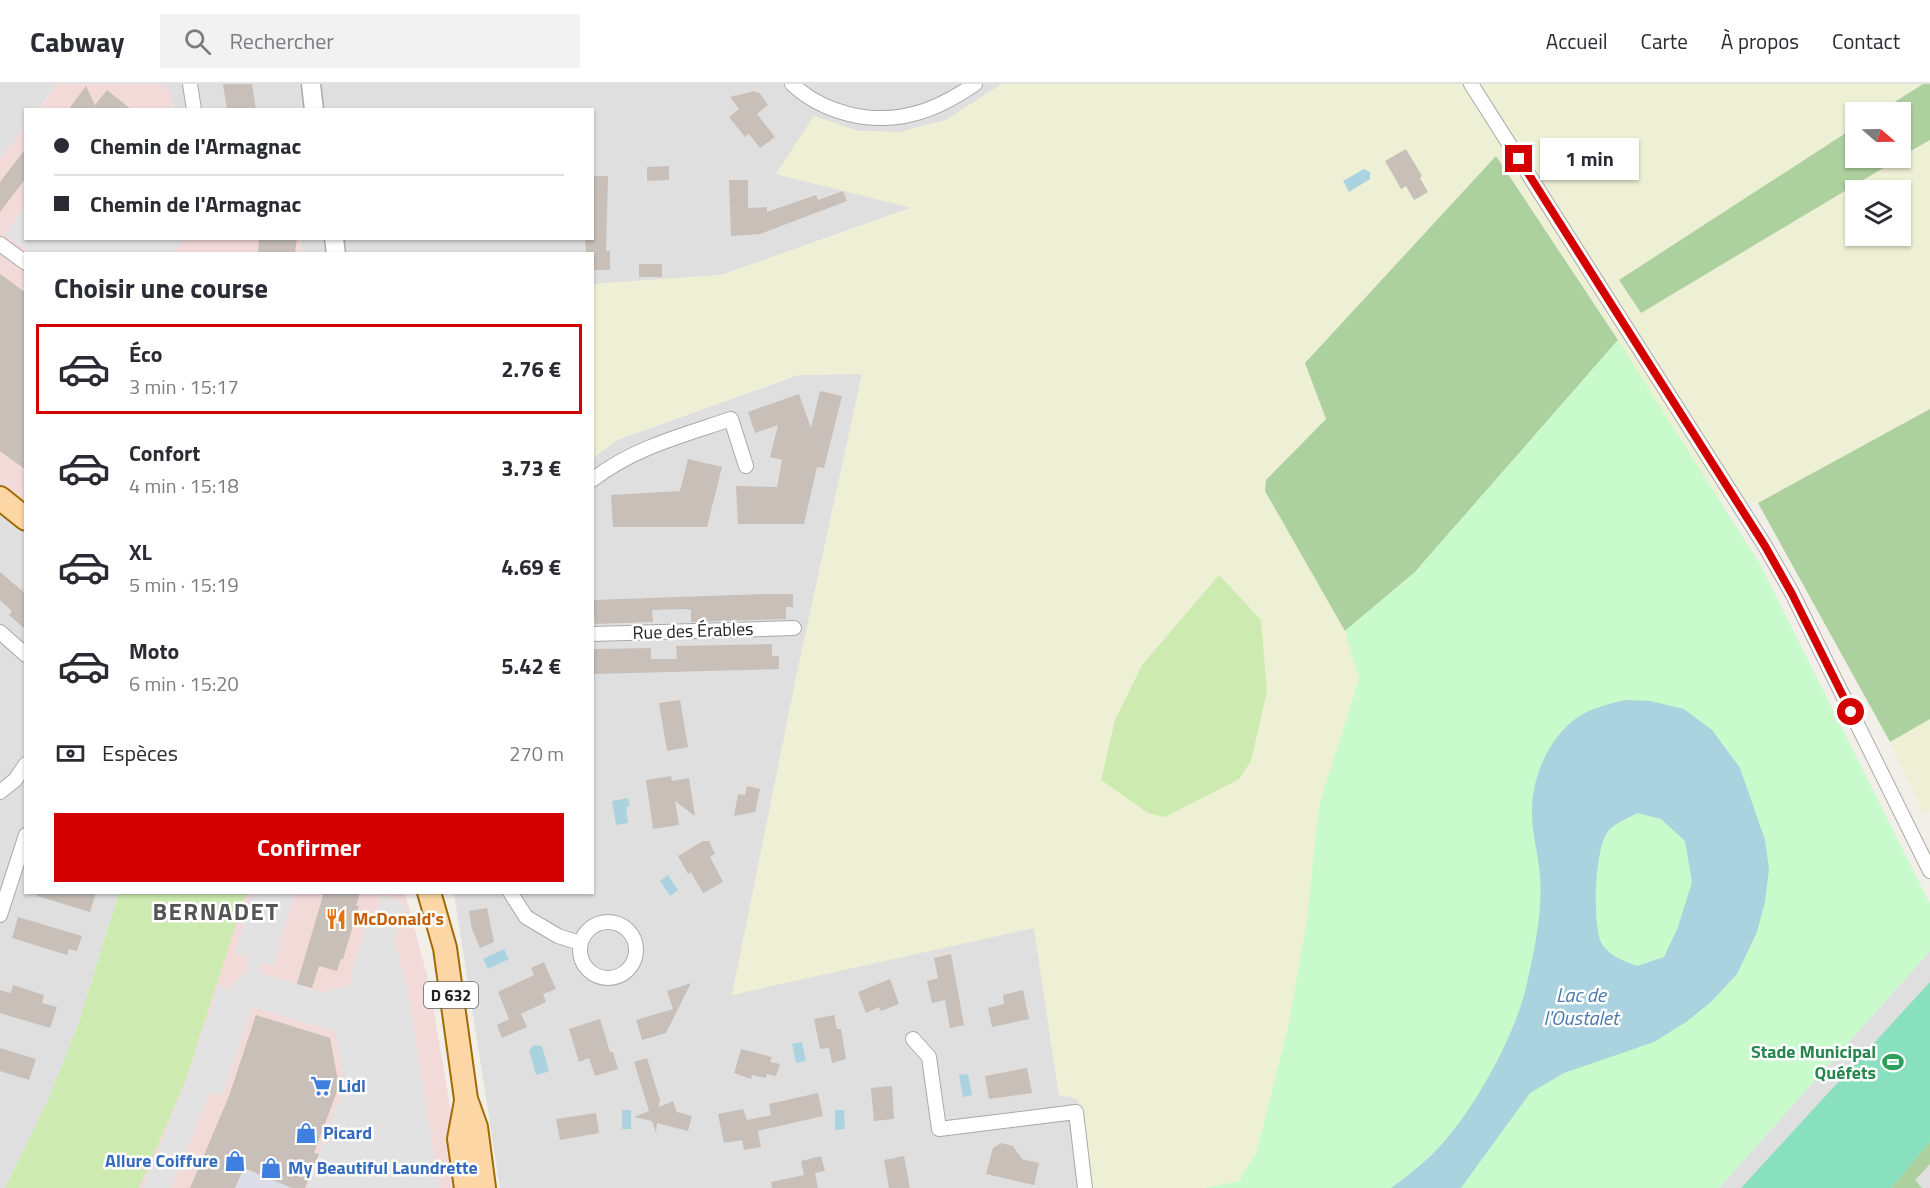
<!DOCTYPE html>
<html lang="fr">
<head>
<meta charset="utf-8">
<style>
  :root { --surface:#fff; --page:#f2f2f3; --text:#2b2b33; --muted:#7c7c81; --line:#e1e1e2; --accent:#d40000 }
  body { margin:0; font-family:"Titillium Web",sans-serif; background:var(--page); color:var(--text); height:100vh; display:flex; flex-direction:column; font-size:22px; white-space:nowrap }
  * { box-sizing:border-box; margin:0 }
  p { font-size:20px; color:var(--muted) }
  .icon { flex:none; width:33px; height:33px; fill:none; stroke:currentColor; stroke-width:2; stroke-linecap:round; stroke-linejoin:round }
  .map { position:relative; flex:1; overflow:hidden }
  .side { position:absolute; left:24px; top:168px; width:570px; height:642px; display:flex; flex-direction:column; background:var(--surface); border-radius:0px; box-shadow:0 2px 4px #0004 }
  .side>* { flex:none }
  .guide { position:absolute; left:24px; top:24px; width:570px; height:132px; border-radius:0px; box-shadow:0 2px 4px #0004; display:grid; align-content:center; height:132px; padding:0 30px; background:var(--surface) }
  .needle { width:39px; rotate:110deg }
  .tools { position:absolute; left:1845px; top:18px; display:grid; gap:12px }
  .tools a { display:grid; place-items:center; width:66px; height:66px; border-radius:0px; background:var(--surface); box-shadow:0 2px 4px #0004; font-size:30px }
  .end { position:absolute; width:27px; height:27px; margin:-14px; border:8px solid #d40000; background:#fff; box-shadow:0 0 0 3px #fff }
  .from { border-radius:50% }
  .bubble { position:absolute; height:42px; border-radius:0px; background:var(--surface); box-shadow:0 2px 4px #0004; font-size:20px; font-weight:700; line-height:42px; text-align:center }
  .guide b { display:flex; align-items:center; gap:21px; height:57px; font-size:22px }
  .guide b+b { border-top:2px solid var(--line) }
  .guide i { width:15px; height:15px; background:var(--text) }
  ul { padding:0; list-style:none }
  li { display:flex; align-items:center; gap:18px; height:90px; margin:0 12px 9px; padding:0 18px; border:3px solid transparent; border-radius:0px }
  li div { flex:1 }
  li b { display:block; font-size:22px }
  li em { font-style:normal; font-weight:700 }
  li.on { border-color:var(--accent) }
  li>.icon { width:54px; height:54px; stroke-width:1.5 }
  h2 { padding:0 30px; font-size:27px; line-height:72px }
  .pay { display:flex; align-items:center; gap:15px; height:66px; padding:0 30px; font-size:22px }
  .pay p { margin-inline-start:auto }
  .action { display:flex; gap:12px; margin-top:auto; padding:12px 30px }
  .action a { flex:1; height:69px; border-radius:0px; background:var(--accent); color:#fff; font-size:24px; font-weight:700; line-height:69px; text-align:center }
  header { display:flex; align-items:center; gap:36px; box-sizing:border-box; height:84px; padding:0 30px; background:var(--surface); border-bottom:2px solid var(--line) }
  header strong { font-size:28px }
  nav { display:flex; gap:33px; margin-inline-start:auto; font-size:21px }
  .search { width:420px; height:54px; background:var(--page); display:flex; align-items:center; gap:15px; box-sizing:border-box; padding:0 21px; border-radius:0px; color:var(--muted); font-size:22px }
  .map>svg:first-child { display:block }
  .residential { fill:#e0dfdf }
  .commercial { fill:#f2dad9 }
  .farmland { fill:#eef0d5; fill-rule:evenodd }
  .grass { fill:#cdebb0 }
  .forest { fill:#add19e }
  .park { fill:#c8facc }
  .pitch { fill:#88e0be }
  .parking { fill:#e2e2e2 }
  .plaza { fill:#dddde8 }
  .water { fill:#aad3df; fill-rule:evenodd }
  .building { fill:#c7bfb8 }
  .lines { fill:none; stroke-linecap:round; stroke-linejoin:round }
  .minor-casing { stroke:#a9a9a9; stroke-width:16 }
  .tertiary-casing { stroke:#a9a9a9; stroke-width:21 }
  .primary-casing { stroke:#a06b00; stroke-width:26 }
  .minor { stroke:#fff; stroke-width:14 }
  .tertiary { stroke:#fff; stroke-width:18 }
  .primary { stroke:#fcd6a4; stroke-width:22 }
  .route { stroke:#d40000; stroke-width:8 }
  .labels { text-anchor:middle; stroke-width:5; stroke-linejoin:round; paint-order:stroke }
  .shield { fill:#fff; stroke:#646464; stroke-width:1.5 }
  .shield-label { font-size:16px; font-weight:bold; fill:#222 }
  .street-label { font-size:18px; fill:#222; stroke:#fff }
  .food-label { font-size:18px; font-weight:bold; fill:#c56008; stroke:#fff; text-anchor:start }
  .leisure-label { font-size:18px; font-weight:bold; fill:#27864d; stroke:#fff; text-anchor:end }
  .shop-label { font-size:18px; font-weight:bold; fill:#366cbe; stroke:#fff; text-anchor:start }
  .water-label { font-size:20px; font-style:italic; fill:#4a7aab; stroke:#fff }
  .district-label { font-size:24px; font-weight:bold; letter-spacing:1.5px; fill:#555; stroke:#fff }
</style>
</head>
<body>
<header>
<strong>Cabway</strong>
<div class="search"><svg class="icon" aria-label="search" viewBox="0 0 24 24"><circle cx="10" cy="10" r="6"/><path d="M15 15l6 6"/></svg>Rechercher</div>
<nav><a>Accueil</a><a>Carte</a><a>À propos</a><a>Contact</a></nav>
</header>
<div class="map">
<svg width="1930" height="1104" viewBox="0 0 1930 1104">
  <rect width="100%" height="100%" fill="#f2efe9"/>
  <!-- residential -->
  <path class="residential" d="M0 0H57L38 25 26 26 25 42 0 76Z
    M160 0H1002L946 36 900 48 857 47 814 32 776 90 913 123 721 191 593 200 592 170 302 169 300 155 592 154V26L173 25 171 8Z
    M862 290 794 603 1034 844 1059 1011 1078 1014 1091 1104H500L454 809 592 808 593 374 617 356 798 291Z
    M0 397 25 419 26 808 119 809 77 944 49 1014 5 1104H0Z
    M1930 867V1104H1719Z"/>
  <!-- commercial -->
  <path class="commercial" d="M57 0H160L171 8 173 25 38 26Z
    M25 42 26 154 300 155 302 169 26 170 25 419 0 397V76Z
    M246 809H405L429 899 464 1104H139L185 998Z"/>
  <!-- farmland -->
  <path class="farmland" d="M1002 0H1930V325L1758 419 1719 413 1496 72 1326 335 1266 396 1345 547 1359 595 1319 721 1307 834 1289 940 1256 1069 1239 1097 1205 1104H1091L1078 1015 1059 1011 1034 844 732 911 794 603 862 290 798 291 617 356 593 374V200L721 191 912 124 776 90 814 32 857 47 900 48 946 36ZM1856 28H1900V74H1856ZM1856 106H1900V152H1856ZM1219 491 1115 636 1142 581Z
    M1930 635V726L1924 730 1890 658Z"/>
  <!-- grass -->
  <path class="grass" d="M1219 491 1261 536 1267 607 1251 677 1239 695 1165 733 1148 729 1101 696 1115 636 1142 581Z
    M119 809H246L185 998 139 1104H5L49 1014 77 944Z"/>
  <!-- forest -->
  <path class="forest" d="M1923 0H1930V56L1900 73V28H1879Z
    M1855 43 1856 74H1900L1641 229 1619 196Z
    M1496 72 1618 256 1415 488 1345 547 1265 407 1266 396 1326 335 1305 279Z
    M1930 325V635L1890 658 1758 419Z
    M1930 1058V1080L1915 1096 1922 1104H1891Z"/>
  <!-- park -->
  <path class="park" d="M1618 256 1760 480 1930 820V867L1719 1104H1205L1239 1097 1256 1069 1289 940 1307 834 1319 721 1359 595 1345 547 1415 488Z"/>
  <!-- pitch -->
  <path class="pitch" d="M1930 898V1058L1891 1104H1741Z"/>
  <!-- parking -->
  <path class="parking" d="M25 123 26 154H181L183 156 173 169H31L5 150Z
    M253 809H295L273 882 261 878 259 888 323 909 351 900 352 889 365 845 375 832 382 811 401 817 404 823 394 856 407 903 439 1104H306L345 1001 356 1004 355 994 344 996 335 947 252 923 222 1012 210 1008 171 1104H143L187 995 219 901 230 905 245 888H248L249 874 235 869Z"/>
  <!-- plaza -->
  <path class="plaza" d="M250 1081 303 1104H230L239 1082Z"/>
  <!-- water -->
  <path class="water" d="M1364 85 1370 88V95L1349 108 1343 97Z
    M1625 616 1650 617 1684 625 1712 646 1740 684 1765 756 1769 785 1765 818 1757 848 1737 890 1711 918 1686 938 1654 958 1564 989 1530 1009 1461 1104H1391C1409 1091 1428 1076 1443 1059 1477 1020 1513 955 1526 904 1534 868 1543 828 1540 791 1538 768 1531 746 1532 723 1533 691 1550 652 1578 633 1592 624 1609 620 1625 616ZM1637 729 1661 735 1685 757 1692 798 1678 843 1664 873 1637 882C1624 877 1606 871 1600 856 1593 836 1594 763 1609 746 1615 739 1629 734 1637 729Z
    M628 714 630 722 626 723 628 739 616 741 612 717Z
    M668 791 678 806 670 812 660 797Z
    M504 865 509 875 488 885 483 875Z
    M802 958 806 977 796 979 792 960Z
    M534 961 542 962 549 987 536 991 529 966Z
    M968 990 972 1011 963 1013 959 991Z
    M622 1026H631V1045H622Z
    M844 1026 845 1045 835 1046V1026Z"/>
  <!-- building -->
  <path class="building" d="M223 0H252L256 26H227Z
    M86 2 95 21 107 6 132 26H68Z
    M755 7 757 9 759 8 768 21 757 30 775 53 760 64 749 50 745 53 729 33 739 25 730 13Z
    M26 64V94L0 128V98Z
    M1406 65 1422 92 1420 94 1428 108 1414 116 1406 102 1401 105 1385 77Z
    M669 82V96L647 97V83Z
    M592 92H608L606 167H610V186H592V170H586L585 154H592Z
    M729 96H748V124L767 123V128L816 111 818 116 843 107 847 117 760 150 731 152Z
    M259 154H297L295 170H258Z
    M639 180H662V193H639Z
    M0 190 26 209V386L0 367Z
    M820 307 842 312 824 384 817 383 804 440H738L736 402 777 403 782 376 770 373 778 341 755 349 748 328 799 310 811 344Z
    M688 375 722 383 707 443H613L611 411 680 407Z
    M0 488 26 510V546L9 531 12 527 0 516Z
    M764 510H793V523H786V535L691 538V526L684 525 652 526 653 538 595 540 593 516Z
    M772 560V572H779V585L593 590V565L651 564V575H677L676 562Z
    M680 616 688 663 667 667 659 619Z
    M671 692 672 697 689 694 695 732 675 717 679 741 653 745 646 696Z
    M747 702 760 705 755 728 734 732 738 710 745 711Z
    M703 757H709L715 770 710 773 723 798 703 809 691 788 688 790 678 772Z
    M38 808H96L90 828 37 812Z
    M324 808H360L356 822H359L343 875H341L337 887 319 882 312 904 297 900Z
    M487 824 494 858 480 864 472 845 469 827Z
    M18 833 82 852 77 867 69 865 67 871 12 854Z
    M951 870 964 941 950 944 945 916 932 919 927 897 938 894 934 874Z
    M544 878 556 905 543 910 546 918 521 930 527 943 502 954 497 941 509 935 498 908 534 891 531 884Z
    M890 895 899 920 881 927 879 923 866 929 858 908Z
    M691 899 666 949 642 956 636 936 673 925 667 907Z
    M13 901 44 911 42 919 57 923 50 944 0 929V906L11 909Z
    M1023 906 1029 935 992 943 988 924 1004 920 1003 911Z
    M256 931 330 954 339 1002 314 1069 319 1070 305 1104H292L244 1084 235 1104H190L229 1012Z
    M834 931 837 945H841L846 975 832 979 829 964 820 965 814 935Z
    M600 935 610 968H613L618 985 595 992 589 974 579 978 569 945Z
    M0 964 36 975 29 996 0 987Z
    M741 965 772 973 770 978 780 980 776 992 767 990 766 994 752 991 751 995 734 989Z
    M647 974 660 1016 659 1023 673 1017 677 1028 692 1032 688 1047 657 1039 656 1049 652 1037 634 1033 649 1027 634 978Z
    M1027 984 1032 1009 989 1015 985 992Z
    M892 1002 894 1035 874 1037 871 1004Z
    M818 1009 823 1032 758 1047 761 1063 744 1066 742 1056 724 1059 718 1030 743 1025 747 1036 771 1031 769 1020Z
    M596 1029 599 1049 560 1056 556 1035Z
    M1001 1059 1013 1062 1022 1075 1039 1079 1034 1101 986 1090 993 1064Z
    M821 1072 825 1087 815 1089 818 1104H772L771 1098 804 1091 801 1077Z
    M904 1072 910 1104H889L884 1076Z"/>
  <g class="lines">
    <defs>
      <path id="minor" d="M190 0 194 26
        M792 0C823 29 871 41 913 30 935 25 956 13 975 0
        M1471 0 1765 462 1792 509 1930 787
        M0 160 26 179
        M592 396C635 363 681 352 731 335L746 382
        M0 548 26 571
        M592 550 794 544
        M0 708 15 696 26 680
        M510 808 526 833 558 852 580 859
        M0 831 26 751
        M580 866a28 28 0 1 1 56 0a28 28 0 1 1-56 0Z
        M913 955 929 973 939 1045 1076 1028 1085 1104"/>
      <path id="tertiary" d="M311 0 314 26
        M334 154 336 170"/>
      <path id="primary" d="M0 414 26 435
        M429 808 445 864 466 1015 476 1043 484 1104
        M466 1017 459 1055 466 1104"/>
    </defs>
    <!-- minor casing -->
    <use href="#minor" class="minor-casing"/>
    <!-- tertiary casing -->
    <use href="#tertiary" class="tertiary-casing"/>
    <!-- primary casing -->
    <use href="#primary" class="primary-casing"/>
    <!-- minor -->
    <use href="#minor" class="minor"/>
    <!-- tertiary -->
    <use href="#tertiary" class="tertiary"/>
    <!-- primary -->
    <use href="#primary" class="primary"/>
  </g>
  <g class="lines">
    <!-- route -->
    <path class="route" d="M1519 75 1765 462 1792 510 1851 628"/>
  </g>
  <!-- icons -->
  <defs>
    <symbol id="restaurant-bare" viewBox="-9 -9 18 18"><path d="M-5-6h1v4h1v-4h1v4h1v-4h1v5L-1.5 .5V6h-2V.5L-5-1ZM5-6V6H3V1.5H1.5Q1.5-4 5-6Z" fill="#e8710a" stroke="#fff" stroke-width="2.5" paint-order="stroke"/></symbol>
    <symbol id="stadium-bare" viewBox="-9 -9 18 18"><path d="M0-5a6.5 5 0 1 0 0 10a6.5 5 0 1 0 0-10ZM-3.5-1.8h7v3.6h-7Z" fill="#2e9e5b" stroke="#fff" stroke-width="2.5" paint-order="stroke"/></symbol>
    <symbol id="supermarket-bare" viewBox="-9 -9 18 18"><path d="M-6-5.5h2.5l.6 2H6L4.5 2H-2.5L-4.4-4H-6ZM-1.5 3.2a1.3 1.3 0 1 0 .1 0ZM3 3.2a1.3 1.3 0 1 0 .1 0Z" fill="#3f7fe0" stroke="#fff" stroke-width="2.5" paint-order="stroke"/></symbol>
    <symbol id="shop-bare" viewBox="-9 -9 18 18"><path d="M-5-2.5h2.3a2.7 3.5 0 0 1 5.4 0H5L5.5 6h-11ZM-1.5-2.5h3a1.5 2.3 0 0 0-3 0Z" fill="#3f7fe0" stroke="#fff" stroke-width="2.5" paint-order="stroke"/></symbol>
  </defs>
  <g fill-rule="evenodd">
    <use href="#restaurant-bare" x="321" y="820" width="30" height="30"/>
    <use href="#stadium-bare" x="1878" y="963" width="30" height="30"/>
    <use href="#supermarket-bare" x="306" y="987" width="30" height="30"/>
    <use href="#shop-bare" x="291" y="1034" width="30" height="30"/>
    <use href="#shop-bare" x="220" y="1062" width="30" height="30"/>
    <use href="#shop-bare" x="256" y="1069" width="30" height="30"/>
  </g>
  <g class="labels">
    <!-- shield labels -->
    <rect class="shield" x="424" y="898" width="54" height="26" rx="4.5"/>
    <g class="shield-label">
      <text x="451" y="917">D 632</text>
    </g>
    <!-- street labels -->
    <g class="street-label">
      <text transform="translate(693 547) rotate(-2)" y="6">Rue des Érables</text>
    </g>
    <!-- food labels -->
    <g class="food-label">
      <text x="353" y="841">McDonald's</text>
    </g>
    <!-- leisure labels -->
    <g class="leisure-label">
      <text x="1876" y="974">Stade Municipal<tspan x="1876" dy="21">Quéfets</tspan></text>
    </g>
    <!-- shop labels -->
    <g class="shop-label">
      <text x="338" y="1008">Lidl</text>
      <text x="323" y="1055">Picard</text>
      <text x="218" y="1083" text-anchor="end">Allure Coiffure</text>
      <text x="288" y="1090">My Beautiful Laundrette</text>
    </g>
    <!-- water labels -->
    <g class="water-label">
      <text x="1581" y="918">Lac de<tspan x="1581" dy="23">l'Oustalet</tspan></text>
    </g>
    <!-- district labels -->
    <g class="district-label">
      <text x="216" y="836">BERNADET</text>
    </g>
  </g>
</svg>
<div class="tools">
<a><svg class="needle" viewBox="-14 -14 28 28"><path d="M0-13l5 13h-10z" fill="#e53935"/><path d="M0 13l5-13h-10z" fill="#7c7c81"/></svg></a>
<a><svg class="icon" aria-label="layers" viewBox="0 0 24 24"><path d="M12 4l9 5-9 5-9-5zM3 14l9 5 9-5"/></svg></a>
</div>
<i class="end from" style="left:1851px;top:628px"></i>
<i class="end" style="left:1519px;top:75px"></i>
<div class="bubble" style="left:1540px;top:54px;width:99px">1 min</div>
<div class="guide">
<b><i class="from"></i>Chemin de l'Armagnac</b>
<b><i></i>Chemin de l'Armagnac</b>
</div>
<section class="side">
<h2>Choisir une course</h2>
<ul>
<li class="on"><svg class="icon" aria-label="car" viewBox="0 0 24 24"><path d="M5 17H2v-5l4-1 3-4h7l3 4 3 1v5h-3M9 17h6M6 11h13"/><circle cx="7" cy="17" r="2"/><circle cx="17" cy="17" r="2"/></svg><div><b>Éco</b><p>3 min · 15:17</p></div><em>2.76 €</em></li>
<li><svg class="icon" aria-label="car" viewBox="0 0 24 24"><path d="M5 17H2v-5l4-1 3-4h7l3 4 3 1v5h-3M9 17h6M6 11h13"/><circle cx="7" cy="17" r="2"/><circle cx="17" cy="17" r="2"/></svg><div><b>Confort</b><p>4 min · 15:18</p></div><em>3.73 €</em></li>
<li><svg class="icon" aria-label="car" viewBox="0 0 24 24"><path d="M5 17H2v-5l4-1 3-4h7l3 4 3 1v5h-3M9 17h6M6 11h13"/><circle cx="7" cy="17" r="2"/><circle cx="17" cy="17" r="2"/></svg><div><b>XL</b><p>5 min · 15:19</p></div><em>4.69 €</em></li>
<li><svg class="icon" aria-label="car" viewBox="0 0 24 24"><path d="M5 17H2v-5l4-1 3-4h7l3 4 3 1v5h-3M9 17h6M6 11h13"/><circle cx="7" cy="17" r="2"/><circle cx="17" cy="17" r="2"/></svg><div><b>Moto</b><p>6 min · 15:20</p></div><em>5.42 €</em></li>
</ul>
<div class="pay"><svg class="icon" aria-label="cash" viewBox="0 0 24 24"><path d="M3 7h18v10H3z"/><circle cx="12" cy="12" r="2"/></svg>Espèces<p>270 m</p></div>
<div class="action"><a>Confirmer</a></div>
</section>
</div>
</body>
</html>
